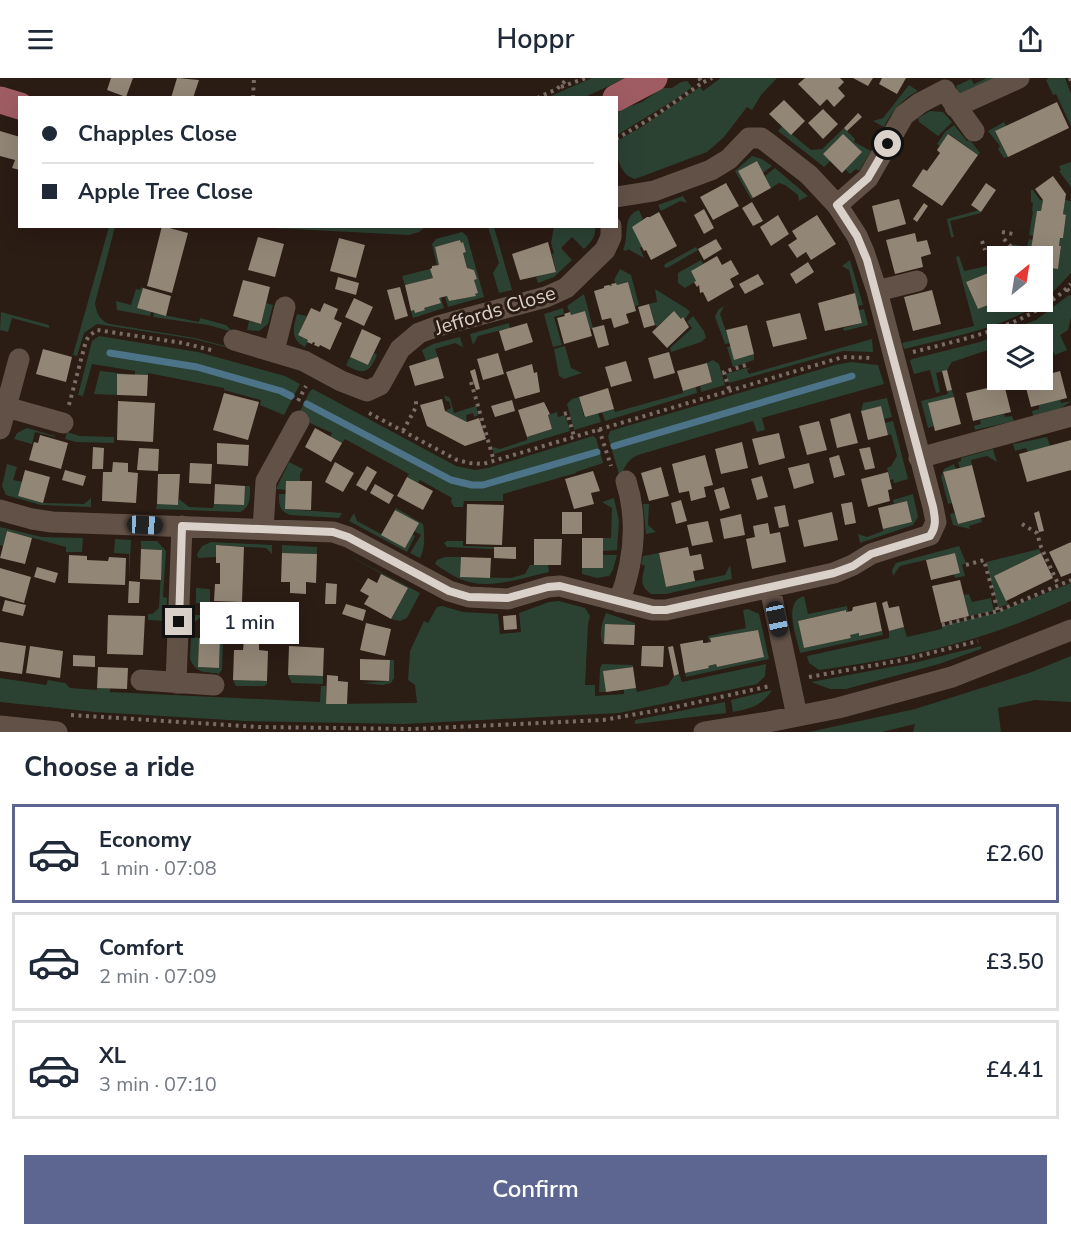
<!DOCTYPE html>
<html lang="en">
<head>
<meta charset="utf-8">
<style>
  :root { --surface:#fff; --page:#f6f6f7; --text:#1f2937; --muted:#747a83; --line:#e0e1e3; --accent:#5d6690 }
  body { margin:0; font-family:"Nunito Sans",sans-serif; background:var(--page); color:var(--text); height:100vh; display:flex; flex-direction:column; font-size:22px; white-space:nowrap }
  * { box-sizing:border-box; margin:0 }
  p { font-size:20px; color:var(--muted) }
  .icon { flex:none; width:33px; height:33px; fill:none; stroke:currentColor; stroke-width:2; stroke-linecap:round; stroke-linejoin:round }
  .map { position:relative; height:654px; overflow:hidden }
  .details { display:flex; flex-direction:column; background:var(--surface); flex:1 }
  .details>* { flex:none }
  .guide { position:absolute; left:18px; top:18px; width:600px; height:132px; border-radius:0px; box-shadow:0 6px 24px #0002; display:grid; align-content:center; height:132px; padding:0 24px; background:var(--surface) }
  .needle { width:39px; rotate:30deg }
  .buttons { position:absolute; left:987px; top:168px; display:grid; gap:12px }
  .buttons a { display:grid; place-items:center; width:66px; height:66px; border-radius:0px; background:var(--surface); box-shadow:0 6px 24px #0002; font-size:30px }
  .end { position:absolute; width:27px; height:27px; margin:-14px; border:8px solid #dbd1cb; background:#111; box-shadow:0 0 0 3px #111 }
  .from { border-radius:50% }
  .bubble { position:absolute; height:42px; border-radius:0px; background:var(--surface); box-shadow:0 6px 24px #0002; font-size:20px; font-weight:600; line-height:42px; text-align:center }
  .car { position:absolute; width:18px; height:36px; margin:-18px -9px; border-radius:8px; box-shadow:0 0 4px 2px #0007; background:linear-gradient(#222 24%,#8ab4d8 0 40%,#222 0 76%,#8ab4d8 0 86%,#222 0) }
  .guide b { display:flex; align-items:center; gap:21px; height:57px; font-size:22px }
  .guide b+b { border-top:2px solid var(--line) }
  .guide i { width:15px; height:15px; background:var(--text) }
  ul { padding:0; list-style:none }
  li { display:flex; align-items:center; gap:18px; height:99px; margin:0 12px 9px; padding:0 12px; border:3px solid var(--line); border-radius:0px }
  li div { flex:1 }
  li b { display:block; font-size:22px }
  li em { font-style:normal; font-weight:600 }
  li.current { border-color:var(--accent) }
  li>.icon { width:54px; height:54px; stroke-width:1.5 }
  h2 { padding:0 24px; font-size:27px; line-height:72px }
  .cta { display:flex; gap:12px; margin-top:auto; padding:12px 24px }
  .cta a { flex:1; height:69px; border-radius:0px; background:var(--accent); color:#fff; font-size:24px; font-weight:600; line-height:69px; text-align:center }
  header { display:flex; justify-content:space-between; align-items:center; height:78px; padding:0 24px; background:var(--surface); font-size:27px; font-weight:600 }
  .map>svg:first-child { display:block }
  .green { fill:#2b4233 }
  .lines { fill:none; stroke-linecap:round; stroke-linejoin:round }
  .stream { stroke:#4d7388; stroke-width:7 }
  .building { fill:#928676 }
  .path { stroke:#7a6d66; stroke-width:4; stroke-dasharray:3 4.5; stroke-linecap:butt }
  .minor { stroke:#625147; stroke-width:21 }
  .major { stroke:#a05c63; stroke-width:27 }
  .route { stroke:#dbd1cb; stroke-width:8 }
  .labels { text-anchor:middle; stroke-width:6; stroke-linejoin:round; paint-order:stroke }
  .street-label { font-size:20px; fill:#dbd1cb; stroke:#2b1c14 }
</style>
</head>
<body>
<header><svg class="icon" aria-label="menu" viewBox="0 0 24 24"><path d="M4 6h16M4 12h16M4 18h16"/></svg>Hoppr<svg class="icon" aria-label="share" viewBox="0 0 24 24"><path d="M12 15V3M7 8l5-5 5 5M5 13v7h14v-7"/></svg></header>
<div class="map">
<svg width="1071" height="654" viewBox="0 0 1071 654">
  <rect width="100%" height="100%" fill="#2b1c14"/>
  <!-- green -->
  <path class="green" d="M592 0H626L585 19 546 20Z
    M721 0H777L761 17 752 32 747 29 724 59 707 74 635 101C619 97 616 77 617 63L643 48 700 9 703 13Z
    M987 0H998L960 18 956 8 971 1 974 6Z
    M1049 0H1065L1071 16V48L1056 16 1053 17 1046 2Z
    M687 3 692 9 676 21 617 57V36L622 31 642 24 662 10H672L681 4Z
    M909 7 918 13C902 21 892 33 884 49L873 43 883 40Z
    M930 33 943 34 952 44 938 58 919 44 918 40Z
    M1004 44 1006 48 995 54 1008 79 1004 80 998 71 1000 68 988 53Z
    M954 47 967 63 970 62 980 75 978 77 949 56 940 68 937 66 945 54Z
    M782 48 811 72 822 71 844 50 855 61 854 64 871 73 859 93 856 91 850 96 845 91 843 56 823 76 830 83 824 89 778 53Z
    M752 78 762 81 772 88 763 95 757 83 738 93 753 120 751 121 735 93Z
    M1071 84V109L1059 93 1061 92 1059 88Z
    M775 90 808 118 799 123 798 117 785 107 779 105 771 110 765 98Z
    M1031 112H1033L1040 122H1043L1041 133H1037L1034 158 1029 157 1033 133H1032L1033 125 1031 124Z
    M683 118 687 125 680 123 661 133 658 127Z
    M1065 122 1071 123V195L1052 215 1043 204 1042 189 1058 191 1061 169 1059 168 1060 160H1063L1066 138 1063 136Z
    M639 132 643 141 641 142 643 168 640 170 644 180 628 171 626 173 623 172C630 158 621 138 639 132Z
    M979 132 981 135 950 143 954 159H951L947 141Z
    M109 149H115L95 225C96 235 101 244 110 246L195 260 229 269V270L194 261 97 246 84 255 77 278 73 277Z
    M252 149H425L419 154 409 157Z
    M488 149H494L512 212 499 215 493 195 499 185Z
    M554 149H595C596 159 591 164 584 171L572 159 561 170 572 182 554 199 538 205 536 199 556 193 552 176 554 175 551 165Z
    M462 154 467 158 484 219 448 229 445 219 447 218 449 223 475 218V216L477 215 474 202 477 201 474 192 467 190 463 175 466 174 463 164 461 165 460 163 435 169 439 187H437L432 166 436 161Z
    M1029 161 1033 162 1030 178H1022L1011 166 1027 169Z
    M696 169 698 172 667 190 664 189 665 186Z
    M959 178 964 193 987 188 990 195 966 204 978 231 997 223 1042 224 1043 211 1049 219C1010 249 951 259 904 271L902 265 974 248 956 179Z
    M701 182 703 186 691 193 696 203 685 210 678 205V195Z
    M850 182 863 227 858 228 849 192 842 188Z
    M430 191 433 200 405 207 402 198Z
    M620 191 631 197 639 227 635 228 628 204 617 207 614 202Z
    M141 209 143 210 137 230 151 234 150 238 117 232 116 223 131 227 136 211 140 212Z
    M655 211 687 231 690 234 685 241H681L674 234 656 249 649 226 657 224Z
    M584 216 593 250 590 251 585 233 571 237 567 228Z
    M1069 217 1071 218V239L1068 252 1060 257 1067 272 1055 277 1044 255 1038 256H999L1036 242Z
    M439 220H441L444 230 413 240 411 233 425 232 424 230 440 225Z
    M266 225 273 227 268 246 259 253 247 252 249 243 261 246Z
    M724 228 720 236 730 265 725 266 715 239 718 232Z
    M563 230 564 236 554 239 562 267 553 269 544 236Z
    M864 231 868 247 844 253 843 250 862 245 859 232Z
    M1 234 49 247V250L12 240 8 254 0 252Z
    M154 235 199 244 200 240 226 247 233 254 208 247 153 239Z
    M297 236 307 238 298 257 308 262 305 269C290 261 293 250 297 236Z
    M693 238 704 253 706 260 701 264 671 274 670 270 692 250 687 244Z
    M509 245 510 250 478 258 473 267 470 256Z
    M997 257V269L952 284 947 292 936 295 940 314 936 315 930 292 914 296 910 283 912 281 980 264Z
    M99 258 198 274 285 298 300 306 284 337 260 327 261 322 224 312V310L148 295V297H135V293L92 286 83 318 78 317 92 263Z
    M460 259 463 269 455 265 435 271 438 279 426 283 422 272 433 266Z
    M872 261 873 274 843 273 729 305 726 296 746 290 749 296Z
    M565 268 571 290 582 295 564 301 559 298 554 271Z
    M731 268 734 281 754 276V282L733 289 727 269Z
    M374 275 377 277C369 296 363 297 346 287L350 279 368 287Z
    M713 282 719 286 725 307 701 314 700 308 712 304 707 285Z
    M851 284 878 287 884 306 762 340 765 352 757 354 753 343 638 377C627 382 622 391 621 403L608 359 610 353 835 287Z
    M100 293 128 296H117V317L94 316Z
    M696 309 697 315 605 343 602 334 614 331 615 334 683 315V313Z
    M313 311 456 388 475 392 488 390 593 358 596 360 603 385 576 394V395L503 416V423H464L463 429H454L451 424 452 420 420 402 418 405 407 399 409 396 345 361 342 365 330 359 332 355 297 339 310 313Z
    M952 312 954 319 929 325 934 348 928 350 921 323 948 316 947 313Z
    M444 317 450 320 454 335 476 328 478 337 474 339 473 335 466 337 467 344 445 333 451 330 449 323H446Z
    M579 319 584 339 598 335 601 344 574 352 567 326 572 321Z
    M887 320 892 339 884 341 881 328 861 333 863 325Z
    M1060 321 1061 325 1071 323 1060 331 1033 338 1032 333 1039 331V327Z
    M557 334 558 339 565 337 570 353 494 376 492 369 500 371 527 362V359L552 351 548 337Z
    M1004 336 1005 339 1012 338 1014 343 975 352 974 348 981 346 980 342Z
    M893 343 908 401 894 405 893 401 890 402 887 390 891 388 897 378 891 356 888 357 885 345Z
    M27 350 55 358V359L35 354 32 366 14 361 17 355Z
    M67 354 80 358 114 359V365L76 364 65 361Z
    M1047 359 1050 368 1028 374 1026 370 1015 373 1013 366Z
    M993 371 997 384 987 378 971 382 972 387 960 390 958 384 961 383V380Z
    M289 384 303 391 300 396V403H287L286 412 276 411Z
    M7 386 17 389 13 402 22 404 18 418 43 425 84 426 91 420V429L41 427 6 417 2 408Z
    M954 386 956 391 943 395 952 425 948 426 941 399 944 391Z
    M245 408H250C250 418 251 429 240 434L156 431 157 426H178L179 421 189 429 213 430 214 426 243 427Z
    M279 416H286V431L342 435 339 440 290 437C279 433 279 426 279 416Z
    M913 416 918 439 913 447 860 465 858 456 867 459 883 453V451L912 444 907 423 894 426 893 422Z
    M614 420 619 443 617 472 603 473V460H611L612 430 602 424Z
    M643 426H649L648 447 656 454 646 456Z
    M396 430 423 446C425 457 425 471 420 480L410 475 421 457 414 453 418 445 395 432Z
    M354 435 357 443 405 469 412 456 415 458 407 474 349 443Z
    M955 435 958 446 981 440 982 444 969 448 970 451 953 447 950 436Z
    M0 449 42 459 83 460 82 474H66V469L7 453 3 468 0 467Z
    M115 461 131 462 129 503V476L114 475Z
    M141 463H157L166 473 163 519 167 520 166 543 148 542V536H152L159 530 162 472 141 471Z
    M447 463H463V468L494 469V471L447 469 444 465Z
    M211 464 272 467V476L266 470 217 467 216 479 198 480 197 476 202 468Z
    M282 467 317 469V476L282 475Z
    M959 468 966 485 962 487 965 498 955 500 954 496 960 495 955 475 900 488 893 498 892 492 896 485Z
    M1039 471 1041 475 994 498 1008 526 998 530 986 484Z
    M338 472 420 515 407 540 400 543 391 541 408 510Z
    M659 475 666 509 725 497 730 487 732 501 666 516H651C639 508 642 500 645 488L641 486 643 478Z
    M603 477H617L613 492 609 498 597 500 582 496V490H603Z
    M445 479H461V499L511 500 525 496 530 487H548L549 494C521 500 488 513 460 501 451 497 443 491 435 486L437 482Z
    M1071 505V523C1046 534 1020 545 994 554 938 573 878 584 819 592L809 585 807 578 889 560V553L904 549 907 559 942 551V548L996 535Z
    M196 510 210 511V525L231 527 196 525Z
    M969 516 972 524 991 520 994 533 969 538 964 517Z
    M804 518 808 536 847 528 848 534H846L845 532 798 543 804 570 851 560 850 557 859 555 860 558 882 553 883 557 800 575C797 559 782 524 804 518Z
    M559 523 585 530 590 538 588 546 585 607H595V618L624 616V611L636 610 637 614 668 607 674 598 679 596 682 604 766 586 765 598 757 606 619 635 404 646 245 643 95 634 0 624V600L46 607 48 602 65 605 70 610 97 612V610H110V614L320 624 321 608H326V626L417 625 415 607 408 602 410 573 424 543 428 545 437 529 442 528 463 534 498 536 500 556 521 554 519 535 549 524Z
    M748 531 759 536 769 581 686 599 685 595 708 590V588L716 586 717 589 763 579 758 552 711 560 709 564 708 558 746 550 743 532Z
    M606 535 635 545V547L606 546 604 566H603C598 556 602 545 606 535Z
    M195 537H203L195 544 194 559 199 560 198 589 219 590 220 561H223L222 592 218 597 217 595C205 595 195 594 190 581L192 540Z
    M981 568V571L939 586 846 611H830L811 604 918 584Z
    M1071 578V624L1035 622 998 630 1001 654H913L915 646 882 654H809L915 631 1029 595Z
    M390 582H394V600L391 605 383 607 362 605 389 603Z
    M602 586 633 587V589L604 593 606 614H599L600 590Z
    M288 597 323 598V606L292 605Z
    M233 602 267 603V606L264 608H236Z
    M772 612C763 627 750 631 733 634L731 622Z
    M725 624 726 635 635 646V642Z"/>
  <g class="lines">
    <!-- stream -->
    <path class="stream" d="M110 275 197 289 281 313 291 318
      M307 326 451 402 472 407H483L597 374
      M614 368 852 298"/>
  </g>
  <!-- building -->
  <path class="building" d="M111 0H133L126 19 107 12Z
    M177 0 199 2 193 20H171Z
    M805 0H840L844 4 838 10 845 18 834 29 827 21 820 28 798 6Z
    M853 0H873L868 8Z
    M882 0H906L897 16 879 6Z
    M784 22 805 43 791 57 769 36Z
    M1057 24 1069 50 1008 79 995 53Z
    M823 31 838 46 823 61 808 45Z
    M858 35 862 39 847 53 844 50Z
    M0 53 20 59V92L12 90 15 82 0 78Z
    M843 56 862 74 842 95 823 76Z
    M948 56 978 77 942 128 912 108 923 91 927 93 940 75 937 72Z
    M757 83 771 110 753 120 738 93Z
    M1053 98 1066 116 1063 136 1066 137 1063 160H1060L1059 168H1061L1058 191 1042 189V178H1030L1037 133H1041L1043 122 1035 111Z
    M726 105 739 128 713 142 700 119Z
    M986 105 996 112 981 134 971 127Z
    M899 121 906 146 878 154 872 128Z
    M752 124 763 143 753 148 742 130Z
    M924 125 928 128 917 144 913 141Z
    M704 131 714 150 704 156 694 137Z
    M659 134 677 168 651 182 646 172 644 173 632 149 647 139H650Z
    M778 137 789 156 771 168 760 149Z
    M817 137 836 166 811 182 806 174 797 180 788 167 797 161 792 153Z
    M162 148 188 155 172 215 147 208Z
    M915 155 917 164 927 162 931 176 921 179 923 189 895 196 886 162Z
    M258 159 284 166 275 199 248 192Z
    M339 160 365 167 356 200 330 193Z
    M716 161 722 171 704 182 698 171Z
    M460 162 461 165 463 164 466 174 463 175 467 190 474 192 477 201 474 202 478 215 475 216 476 218 449 223 447 218 439 220 441 225 424 230 425 232 415 235 414 232 411 233 405 207 433 200 430 191 432 190V188L439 187 435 169Z
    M548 164 556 194 520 202 512 176Z
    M717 178 722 187 731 182 739 196 730 201 734 209 708 224 703 214 700 215 699 207 697 209 694 204 696 203 691 193Z
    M808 184 814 194 796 206 790 196Z
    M998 191V223L978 231 966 204Z
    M758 196 764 206 745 216 739 206Z
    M338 199 359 205 356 217 335 211Z
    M243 202 270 209 261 246 233 238Z
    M628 204 636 233 626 236 629 245 614 250 611 240 602 242 594 213 604 210V208L609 207 612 208 611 206 616 205 617 207Z
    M400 209 408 238 395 242 387 212Z
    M143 210 171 218 166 238 137 230Z
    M932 212 941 246 913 253 904 219Z
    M855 215 862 245 825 253 818 225Z
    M354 220 373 229 364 248 345 239Z
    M324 225 338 231 334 241 342 245 330 272 320 267 319 269 314 267 315 265 313 264 312 266 307 264 308 262 298 257 311 230 320 234Z
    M649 226 655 247 644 250 638 229Z
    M585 233 592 258 564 266 557 240 565 238 564 236 570 234 571 237Z
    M674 233 681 241 683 239 689 249 667 270 652 254Z
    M800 235 807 261 773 269 766 243Z
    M527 245 533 264 505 273 499 253Z
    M604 247 609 267 598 270 592 250Z
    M747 247 754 276 734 282 726 252Z
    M362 251 381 260 368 287 350 279Z
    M43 271 72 279 66 304 36 296Z
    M669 274 675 295 654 301 648 280Z
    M498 275 504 296 483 302 477 281Z
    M438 279 444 300 415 308 409 288Z
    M626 283 632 303 611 309 605 289Z
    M707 285 712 304 683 313 677 293Z
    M532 286 534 295 537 294 540 314 515 321 506 294Z
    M475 291 480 311 476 312 470 293Z
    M947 292 952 312 947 313 942 293Z
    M1060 293 1067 320 1031 329 1024 302H1042V298Z
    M117 296 148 297 147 318 117 317Z
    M1004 306 1011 334 973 343 966 315Z
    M608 310 614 331 585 339 579 319Z
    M224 315 259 324 248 362 213 352Z
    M954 319 961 346 935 353 928 325Z
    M442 321 445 333 467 344 479 340 486 361 465 368 427 348 420 327Z
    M512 322 515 333 495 339 491 328Z
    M118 323 155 325 153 364 117 362Z
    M544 324 550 336 548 337 552 351 527 359 518 332Z
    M881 328 888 357 868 362 861 333Z
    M850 335 858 365 837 370 830 341Z
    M819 343 827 372 807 377 799 348Z
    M315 350 342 365 331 384 305 369Z
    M779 355 785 380 759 387 752 361Z
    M40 357 68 365 61 391 29 382 34 364 38 365Z
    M1071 362V392L1027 404 1019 376Z
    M742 364 748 390 721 396 715 371Z
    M217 365 249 367 248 388 217 386Z
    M93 369 104 370 103 391H92Z
    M870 369 875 390 865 392 859 371Z
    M139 370 159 371 158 393 137 392Z
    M705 377 713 407 704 409 706 419 691 423 689 413 679 415 672 386Z
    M839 377 845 397 834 400 829 380Z
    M113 384 128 385V394L138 395 136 425 102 423 103 394H112Z
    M335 384 354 395 343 414 325 404Z
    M190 385 212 386 211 406 189 405Z
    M809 385 814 405 794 411 788 390Z
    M972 387 985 439 958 446 943 394Z
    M367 388 377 394 366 413 356 407Z
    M661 389 669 418 649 423 641 395Z
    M25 392 50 399 43 425 18 418Z
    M65 392 86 398 83 408 62 402Z
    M593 393 600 413 591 415 594 426 574 431 565 401Z
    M888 394 892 411 888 412 890 423 868 429 861 401Z
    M158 396H180L178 427 157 426Z
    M762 398 768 419 757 422 751 401Z
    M407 399 433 413 423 432 397 418Z
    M286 403H312L311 432 285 431Z
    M215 406 245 408 244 427 214 426Z
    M375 406 394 417 389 426 370 415Z
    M724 409 730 430 720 433 714 412Z
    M681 422 687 443 676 446 671 425Z
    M907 423 912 444 883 451 878 430Z
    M852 424 856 445 845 447 841 426Z
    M467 426 504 427 502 467 466 466Z
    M785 427 789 448 779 450 774 429Z
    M395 432 419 445 405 470 381 457Z
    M1039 433 1044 453 1039 454 1034 435Z
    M562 434H582V456H562Z
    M832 434 838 462 804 469 798 442Z
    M741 436 745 457 724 461 720 441Z
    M708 443 713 464 692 468 687 447Z
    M768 445 770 456 780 454 786 484 752 491 746 461 755 459 753 448Z
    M7 453 32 460 25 486 0 480Z
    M582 460H603V490H582Z
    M534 461H562L561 487H534Z
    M1071 464V495L1061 499 1049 474Z
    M216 467 244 469 242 524 214 523 215 506H220V485H216Z
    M494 469H516V481L494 480Z
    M688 469 690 478 701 476 704 491 693 493 695 503 666 509 659 475Z
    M141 471 162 472 161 502 140 501Z
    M282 475 317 476 316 505 306 504V516L290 515V504H281Z
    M955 475 960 495 931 502 926 482Z
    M1041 475 1053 500 1006 523 994 498Z
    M69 477 87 478V482L108 483 109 479 126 480 125 507 68 505Z
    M461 479 491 480 490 500 460 499Z
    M37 489 58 495 55 505 34 499Z
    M0 490 31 499 24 525 0 518Z
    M381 496 408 510 391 541 364 526 369 518 360 513 368 500 377 505Z
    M960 502 969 538 941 545 932 508Z
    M129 503 140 504 139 525H128Z
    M326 505 337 506 336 526H325Z
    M5 522 26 527 23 538 2 533Z
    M887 523 889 530 899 528 904 549 889 553 882 525Z
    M876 524 882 553 859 558V555L850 557 851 560 804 570 798 543 846 532V534L852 533 853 529Z
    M346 526 366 532 363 543 342 536Z
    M231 527 253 528 252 539H230Z
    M108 537 145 538 143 577 107 576Z
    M516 537 517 551 504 552 503 538Z
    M270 540H281L280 562H269Z
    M224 541 235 542 234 563 223 562Z
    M366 545 391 551 385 578 360 572Z
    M605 546 635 547 634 567 604 566Z
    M758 552 764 579 717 589 716 586 708 588 709 590 685 595 680 566 703 562V565H705L711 564 710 560Z
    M199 560 220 561 219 590 198 589Z
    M244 562H259V572L268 573 267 603 233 602 234 572H243Z
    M0 564 26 568 22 596 0 593Z
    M30 568 63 573 60 600 26 595Z
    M289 568 324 570 323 598 288 597Z
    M642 568H664L663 589 641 588Z
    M673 568 679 596 674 598 668 569Z
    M73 577 95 578V589L73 588Z
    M360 581 390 582 389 603 360 602Z
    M98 589 128 590 127 611 97 610Z
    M633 589 636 610 606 614 603 593Z
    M327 597 338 598V603L348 604 347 626H326Z"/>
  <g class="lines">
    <!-- path -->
    <path class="path" d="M699 0 702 5 712 0
      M1070 0 1071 3
      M561 9 586 0
      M253 20 254 0
      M537 20 557 11 568 0
      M616 61 653 39 702 5
      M1002 154 1013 156
      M1004 161 1019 178
      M982 163 985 172
      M1042 207 1054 222
      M1067 211 1071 215
      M913 274C968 260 1030 248 1071 206
      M471 304 494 383
      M729 311 724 294 746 287 748 291
      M298 323 306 308
      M69 327 86 263 89 258 97 252 183 265 215 273
      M369 335 457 382 470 385 483 386 843 279 873 280
      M564 336 567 335 574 358
      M599 351 611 388
      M403 353 416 329V319
      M1022 446 1037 455 1041 469 1059 508
      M966 487 984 482 998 533
      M942 547 998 533 1071 502
      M809 599 903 582 978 563
      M71 637 259 649 413 651 603 642 671 630 770 608"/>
    <!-- minor -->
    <path class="minor" d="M948 17 974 53
      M955 29 1019 0
      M837 127 868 100 904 37 920 25 945 12
      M877 213 917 203
      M234 262 304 283 341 303 367 313 380 307 400 271 419 255 438 248 546 219 566 210 605 172 611 159V148
      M274 273 285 229
      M6 329 63 345
      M0 351 19 281
      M919 380 1071 338
      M0 432 32 441 52 444 333 454 348 459 449 513 469 519 508 521 548 509 560 508 653 532H666L834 495 853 487 871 476 930 457 936 444 933 429 877 213 864 174 857 158 837 127 809 97 768 65 761 60H749L729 81 711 92 654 113 616 119
      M263 451 266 403 299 343
      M770 510 797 638
      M619 524C634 484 639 444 626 403
      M141 602 214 607
      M176 605 182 448
      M0 648 57 654
      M704 654 768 644 838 630 952 599 1071 552"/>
    <!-- major -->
    <path class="major" d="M616 20 654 0
      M0 22 20 28"/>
  </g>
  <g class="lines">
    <!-- route -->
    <path class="route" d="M179 544 182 448 333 454 348 459 449 513 469 519 508 520 548 509 560 508 653 532H666L834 495 853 488 871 476 930 458C937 448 935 440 933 429L867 182 857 158 837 127 868 100 888 66"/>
  </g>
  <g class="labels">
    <!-- street labels -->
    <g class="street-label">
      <text transform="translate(495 232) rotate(-17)" y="7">Jeffords Close</text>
    </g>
  </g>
</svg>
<div class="buttons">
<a><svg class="needle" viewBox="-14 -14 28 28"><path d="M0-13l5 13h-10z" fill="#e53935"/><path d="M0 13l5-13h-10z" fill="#747a83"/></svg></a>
<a><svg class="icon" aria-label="layers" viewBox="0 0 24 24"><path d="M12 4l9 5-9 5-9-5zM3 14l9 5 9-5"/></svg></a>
</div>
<i class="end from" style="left:888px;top:66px"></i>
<i class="end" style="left:179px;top:544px"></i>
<div class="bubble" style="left:200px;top:524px;width:99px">1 min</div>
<i class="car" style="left:145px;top:447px;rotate:93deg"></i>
<i class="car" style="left:777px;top:541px;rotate:168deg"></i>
<div class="guide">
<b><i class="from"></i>Chapples Close</b>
<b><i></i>Apple Tree Close</b>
</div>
</div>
<section class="details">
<h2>Choose a ride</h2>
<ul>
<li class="current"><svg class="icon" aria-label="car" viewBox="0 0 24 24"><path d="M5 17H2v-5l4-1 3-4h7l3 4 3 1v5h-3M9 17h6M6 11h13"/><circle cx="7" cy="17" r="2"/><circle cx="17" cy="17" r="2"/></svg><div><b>Economy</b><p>1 min · 07:08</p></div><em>£2.60</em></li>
<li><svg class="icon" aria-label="car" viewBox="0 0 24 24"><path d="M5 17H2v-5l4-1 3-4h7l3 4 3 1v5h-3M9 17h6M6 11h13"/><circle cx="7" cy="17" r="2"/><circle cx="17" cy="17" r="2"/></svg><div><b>Comfort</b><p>2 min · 07:09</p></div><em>£3.50</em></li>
<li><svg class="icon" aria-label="car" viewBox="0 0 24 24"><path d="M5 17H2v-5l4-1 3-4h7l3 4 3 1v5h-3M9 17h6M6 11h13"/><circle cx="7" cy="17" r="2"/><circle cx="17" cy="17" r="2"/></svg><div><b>XL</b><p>3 min · 07:10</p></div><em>£4.41</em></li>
</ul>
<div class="cta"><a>Confirm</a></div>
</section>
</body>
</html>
